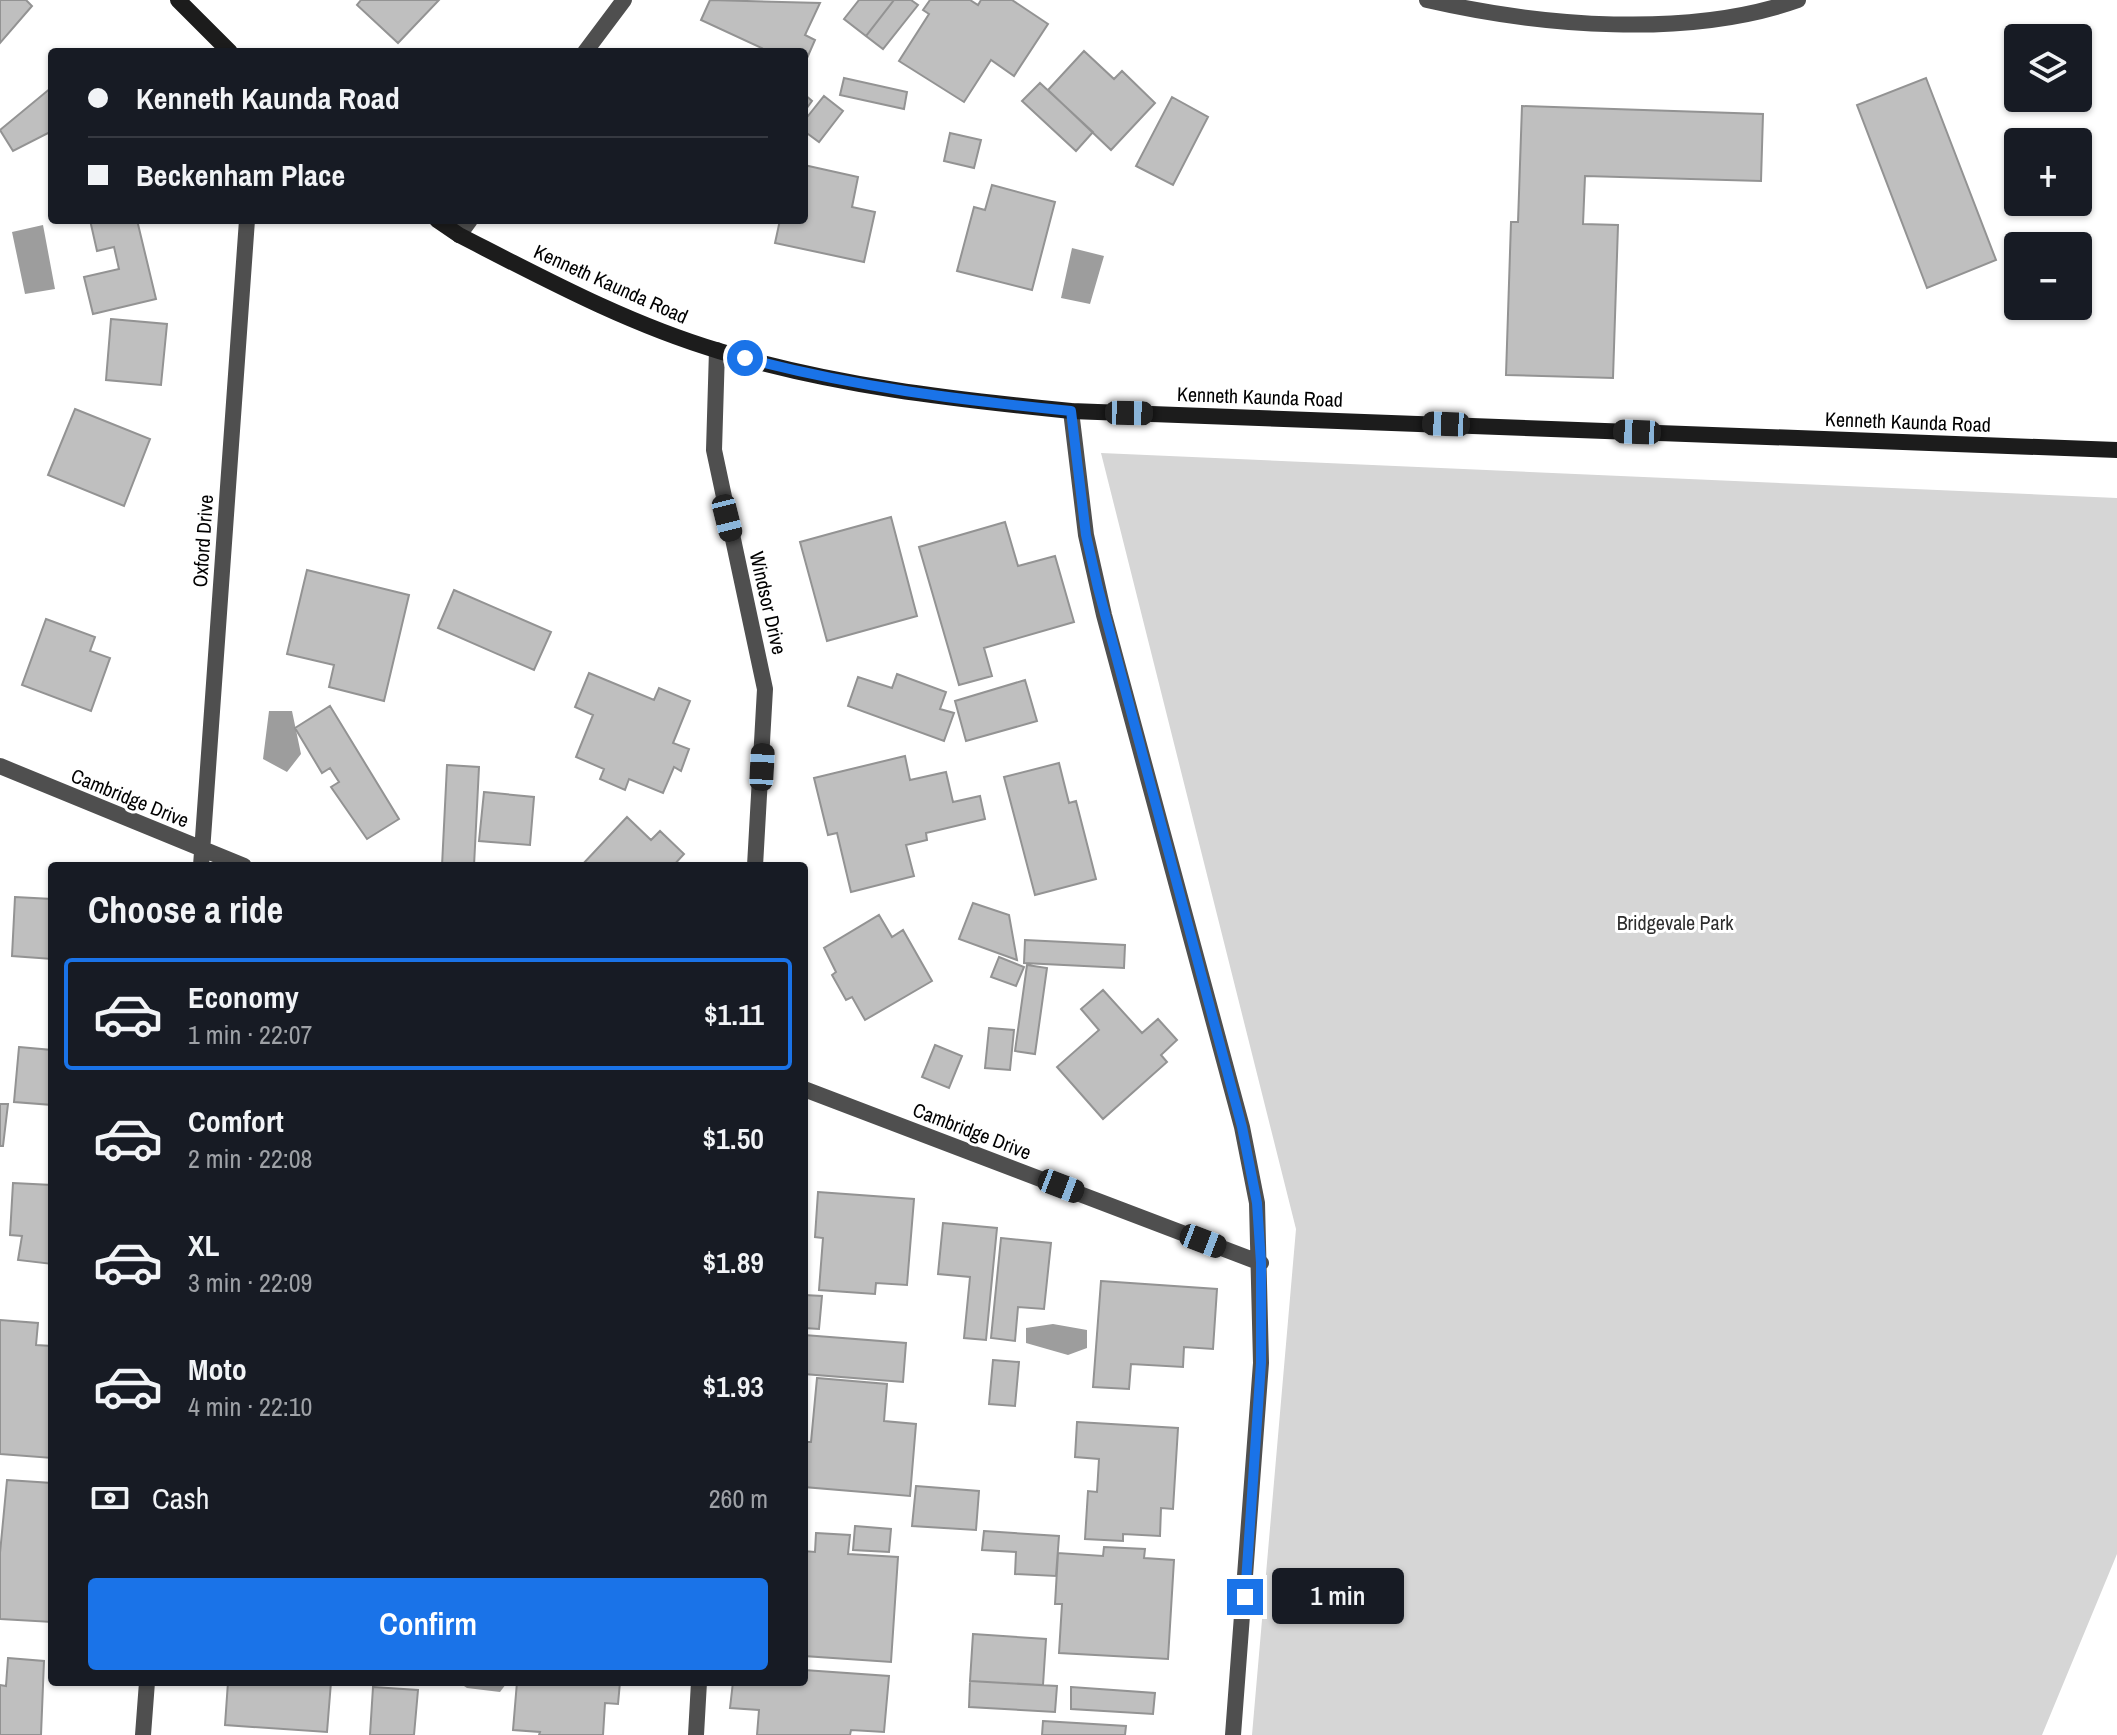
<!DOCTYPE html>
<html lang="en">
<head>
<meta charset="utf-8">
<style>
  :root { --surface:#171b24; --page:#20242c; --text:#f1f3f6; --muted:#9ea1a6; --line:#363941; --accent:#1a73e8 }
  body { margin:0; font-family:"Archivo Narrow",sans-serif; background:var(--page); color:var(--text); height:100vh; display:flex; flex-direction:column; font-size:30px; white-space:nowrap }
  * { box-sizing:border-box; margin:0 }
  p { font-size:26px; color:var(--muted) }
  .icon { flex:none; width:44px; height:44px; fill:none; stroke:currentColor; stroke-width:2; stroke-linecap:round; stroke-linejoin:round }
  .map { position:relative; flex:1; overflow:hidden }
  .side { position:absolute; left:48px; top:862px; width:760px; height:824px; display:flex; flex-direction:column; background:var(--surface); border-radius:8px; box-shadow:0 2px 6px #0004 }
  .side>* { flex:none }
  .top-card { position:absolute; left:48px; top:48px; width:760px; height:176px; border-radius:8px; box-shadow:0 2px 6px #0004; display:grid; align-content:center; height:176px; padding:0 40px; background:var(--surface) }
  .tools { position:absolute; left:2004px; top:24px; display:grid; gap:16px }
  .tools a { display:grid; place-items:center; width:88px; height:88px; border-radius:8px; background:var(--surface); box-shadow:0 2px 6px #0004; font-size:40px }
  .end { position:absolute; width:36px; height:36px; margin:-18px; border:10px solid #1a73e8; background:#fff; box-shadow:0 0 0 4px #fff }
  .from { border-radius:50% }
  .bubble { position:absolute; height:56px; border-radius:8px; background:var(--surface); box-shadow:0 2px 6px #0004; font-size:26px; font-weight:600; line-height:56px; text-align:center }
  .car { position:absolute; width:24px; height:48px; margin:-24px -12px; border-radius:10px; box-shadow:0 0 6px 2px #0007; background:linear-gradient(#222 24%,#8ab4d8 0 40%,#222 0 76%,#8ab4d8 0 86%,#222 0) }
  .top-card b { display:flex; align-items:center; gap:28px; height:76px; font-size:30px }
  .top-card b+b { border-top:2px solid var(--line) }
  .top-card i { width:20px; height:20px; background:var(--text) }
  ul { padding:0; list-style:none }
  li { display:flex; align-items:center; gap:24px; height:112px; margin:0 16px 12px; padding:0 24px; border:4px solid transparent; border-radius:8px }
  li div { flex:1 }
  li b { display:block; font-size:30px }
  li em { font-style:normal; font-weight:600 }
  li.current { border-color:var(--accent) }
  li>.icon { width:72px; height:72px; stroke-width:1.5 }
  h2 { padding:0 40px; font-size:36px; line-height:96px }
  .pay { display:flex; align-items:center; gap:20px; height:88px; padding:0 40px; font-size:30px }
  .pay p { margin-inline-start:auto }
  .button { display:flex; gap:16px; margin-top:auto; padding:16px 40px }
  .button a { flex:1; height:92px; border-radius:8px; background:var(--accent); color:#fff; font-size:32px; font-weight:600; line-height:92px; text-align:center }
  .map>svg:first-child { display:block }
  .green { fill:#d6d6d6 }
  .water { fill:#9d9d9d }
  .building { fill:#bfbfbf; stroke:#939393; stroke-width:2 }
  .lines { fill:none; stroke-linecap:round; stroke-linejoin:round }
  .street { stroke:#4f4f4f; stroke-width:16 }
  .secondary { stroke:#1c1c1c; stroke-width:16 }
  .route { stroke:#1a73e8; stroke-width:10 }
  .labels { text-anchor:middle; stroke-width:6; stroke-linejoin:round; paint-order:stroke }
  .street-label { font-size:20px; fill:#000; stroke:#fff }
  .park-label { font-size:20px; fill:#2d2d2d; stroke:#fff }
</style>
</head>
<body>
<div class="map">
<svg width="2117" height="1735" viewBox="0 0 2117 1735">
  <rect width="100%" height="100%" fill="#fff"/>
  <!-- green -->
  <path class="green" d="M1101 453 2117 498V1554L2042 1735H1252L1296 1229Z"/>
  <!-- water -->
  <path class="water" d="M43 225 55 289 25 294 12 232Z
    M1072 248 1104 256 1090 304 1061 298Z
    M269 711H292L301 754 287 772 263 759Z
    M1053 1324 1087 1330V1348L1068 1355 1026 1343V1328Z
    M458 1682H506V1684L500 1692 467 1688Z"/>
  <!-- building -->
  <path class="building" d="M0 0H26L32 6 0 43Z
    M361 0H439L398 43 357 5Z
    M710 0 820 3 805 35 815 40 804 65V52H770L701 20Z
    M859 0H894L866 36 844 19Z
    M894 0H911L918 5 883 49 866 36Z
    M930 0H970L978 5 981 0H1012L1048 24 1014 76 991 60 964 102 899 61 929 14 923 10Z
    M1084 51 1114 79 1122 71 1155 103 1111 150 1048 90Z
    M844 78 907 92 904 109 840 95Z
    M1926 78 1996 260 1927 288 1857 105Z
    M1040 83 1093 132 1076 151 1022 101Z
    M52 87V138L48 133 13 151 0 130Z
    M804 94 812 101 804 112Z
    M824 96 843 111 819 142 804 131V121Z
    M1172 97 1208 117 1173 185 1136 166Z
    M1522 106 1763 114 1761 181 1585 176 1583 224 1618 225 1613 378 1506 375 1511 222H1518Z
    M950 133 981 140 974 168 944 161Z
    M804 165 858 177 852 207 875 212 864 262 775 243 780 220H804Z
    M992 185 1055 202 1032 290 957 271 974 207 985 210Z
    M90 220H137L156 299 93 314 84 277 119 269 114 247 97 251Z
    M111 319 167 324 161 385 106 380Z
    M75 409 150 439 124 506 48 475Z
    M891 517 917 616 827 641 800 542Z
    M1005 522 1018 566 1055 556 1074 622 984 648 992 676 959 685 919 547Z
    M307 570 409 595 384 701 329 687 334 665 287 654Z
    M454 590 551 632 534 670 438 628Z
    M46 619 95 637 90 651 110 658 91 711 22 685Z
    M589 673 654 700 659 688 690 701 673 743 689 749 681 771 674 767 663 793 629 779 625 790 600 779 604 769 576 757 593 715 575 707Z
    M897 674 946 692 940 709 954 713 944 741 848 706 858 677 892 688Z
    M1025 680 1037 721 966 741 955 701Z
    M330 706 399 819 367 839 331 787 339 782 330 768 322 773 295 728Z
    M905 756 910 780 946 772 953 802 980 796 985 819 926 833 927 840 906 845 914 876 851 892 837 833 828 835 814 778Z
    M1059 763 1069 803 1076 801 1096 879 1035 895 1004 777Z
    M447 765 479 767 474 866H442Z
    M484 792 534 797 530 845 479 841Z
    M627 817 651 840 660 831 684 854 673 866H581Z
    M15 897 52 899V959L12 956Z
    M973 903 1009 915 1017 960 959 939Z
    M879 915 892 937 903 930 932 981 865 1020 852 997 846 1000 832 975 836 972 824 948Z
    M1025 940 1125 945 1124 968 1024 963Z
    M999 957 1024 967 1016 986 991 977Z
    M1027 965 1047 968 1035 1054 1015 1051Z
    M1103 990 1142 1033 1158 1019 1177 1040 1161 1055 1167 1062 1103 1119 1057 1067 1099 1030 1081 1009Z
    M989 1028 1014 1030 1010 1070 985 1068Z
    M935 1045 962 1056 949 1088 922 1077Z
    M19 1047 52 1050V1127V1105L14 1102Z
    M0 1104H8L3 1146H0Z
    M13 1183 52 1185V1264L18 1260 22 1236 10 1235Z
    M818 1192 914 1199 907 1285 876 1283 875 1294 819 1290 823 1238 815 1237Z
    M943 1223 997 1228 986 1340 964 1338 970 1277 938 1274Z
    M1001 1238 1051 1243 1044 1309 1018 1307 1015 1341 991 1338Z
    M1101 1281 1217 1289 1213 1349 1184 1347 1183 1367 1131 1364 1129 1389 1093 1387Z
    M804 1295 822 1296 819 1329 804 1328Z
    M0 1320 38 1323 36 1345 52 1346V1458L0 1454Z
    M804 1335 906 1343 903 1382 804 1374Z
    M993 1360 1019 1362 1015 1406 989 1404Z
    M817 1378 887 1384 884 1421 916 1424 910 1496 804 1487V1442H811Z
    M1077 1422 1178 1428 1173 1509 1161 1508 1160 1536 1123 1534V1541L1085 1539 1088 1491 1097 1492 1099 1459 1075 1457Z
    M7 1480 52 1483V1622L0 1619V1553Z
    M916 1486 979 1491 976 1530 912 1526Z
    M855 1526 891 1529 889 1552 853 1550Z
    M984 1531 1059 1536 1056 1576 1015 1574 1016 1552 982 1550Z
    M816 1533 850 1535 848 1554 898 1557 891 1662 804 1656V1551L815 1552Z
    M1104 1547 1145 1549 1144 1558 1174 1560 1168 1659 1059 1653 1062 1604H1055L1058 1553 1103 1556Z
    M973 1634 1046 1639 1043 1685 970 1681Z
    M8 1658 44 1661 41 1735H0V1685L6 1686Z
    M804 1670 889 1676 884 1732 851 1730 850 1735H757L759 1710 730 1708 733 1682H804Z
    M970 1681 1057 1686 1055 1712 969 1707Z
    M228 1682H331L327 1732 225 1725Z
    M517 1682H620L618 1704 605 1703 603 1735H539L540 1732 513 1730Z
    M373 1687 418 1690 414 1735H370Z
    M1071 1687 1155 1693 1153 1714 1071 1709Z
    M1043 1721 1126 1726 1125 1735H1042Z"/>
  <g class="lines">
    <!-- street -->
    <path class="street" d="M1427 0C1540 26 1688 39 1798 0
      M585 52 624 0
      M459 235 470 220
      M717 350 714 450 765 689 755 866
      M1071 411 1086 535 1104 615 1242 1127 1257 1203 1261 1363 1233 1735
      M0 766 244 866
      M201 866 247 220
      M804 1089 1261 1263
      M143 1735 147 1682
      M696 1735 699 1682"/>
    <!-- secondary -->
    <path class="secondary" d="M178 0 230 52
      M437 220 459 235C543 278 628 324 719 351 834 386 951 399 1071 411L2117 450"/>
  </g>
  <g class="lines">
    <!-- route -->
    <path class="route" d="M745 358C853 387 960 400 1071 411L1086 535 1098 588 1242 1127 1257 1203 1261 1263V1363L1245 1597"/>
  </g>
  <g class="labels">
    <!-- street labels -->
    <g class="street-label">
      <text transform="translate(611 284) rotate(24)" y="7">Kenneth Kaunda Road</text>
      <text transform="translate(1260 397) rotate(2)" y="7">Kenneth Kaunda Road</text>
      <text transform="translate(1908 422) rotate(2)" y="7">Kenneth Kaunda Road</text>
      <text transform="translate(203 541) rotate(-86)" y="7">Oxford Drive</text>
      <text transform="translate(768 603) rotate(77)" y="7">Windsor Drive</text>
      <text transform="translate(130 798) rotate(22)" y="7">Cambridge Drive</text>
      <text transform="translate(972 1131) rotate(21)" y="7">Cambridge Drive</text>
    </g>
    <!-- park labels -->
    <g class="park-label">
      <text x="1675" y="930">Bridgevale Park</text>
    </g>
  </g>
</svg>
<div class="tools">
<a><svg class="icon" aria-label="layers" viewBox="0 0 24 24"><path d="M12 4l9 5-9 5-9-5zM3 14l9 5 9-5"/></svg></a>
<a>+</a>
<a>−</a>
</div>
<i class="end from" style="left:745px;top:358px"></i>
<i class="end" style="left:1245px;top:1597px"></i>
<div class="bubble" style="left:1272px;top:1568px;width:132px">1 min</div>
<i class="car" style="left:1129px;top:413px;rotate:91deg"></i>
<i class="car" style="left:1446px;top:424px;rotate:272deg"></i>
<i class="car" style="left:1637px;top:432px;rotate:272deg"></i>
<i class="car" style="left:727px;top:518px;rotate:166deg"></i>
<i class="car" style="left:762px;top:767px;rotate:3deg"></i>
<i class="car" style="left:1061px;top:1186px;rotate:111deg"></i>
<i class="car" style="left:1203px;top:1241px;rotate:111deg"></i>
<div class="top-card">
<b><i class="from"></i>Kenneth Kaunda Road</b>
<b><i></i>Beckenham Place</b>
</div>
<section class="side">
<h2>Choose a ride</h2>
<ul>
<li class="current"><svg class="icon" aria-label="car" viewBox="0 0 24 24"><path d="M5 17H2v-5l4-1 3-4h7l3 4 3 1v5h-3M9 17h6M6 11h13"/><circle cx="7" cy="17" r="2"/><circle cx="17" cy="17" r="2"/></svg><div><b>Economy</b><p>1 min · 22:07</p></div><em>$1.11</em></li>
<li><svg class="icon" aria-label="car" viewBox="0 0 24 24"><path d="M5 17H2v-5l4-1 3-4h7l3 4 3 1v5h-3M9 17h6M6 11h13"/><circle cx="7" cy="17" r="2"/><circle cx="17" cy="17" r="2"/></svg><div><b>Comfort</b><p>2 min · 22:08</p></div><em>$1.50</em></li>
<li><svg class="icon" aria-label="car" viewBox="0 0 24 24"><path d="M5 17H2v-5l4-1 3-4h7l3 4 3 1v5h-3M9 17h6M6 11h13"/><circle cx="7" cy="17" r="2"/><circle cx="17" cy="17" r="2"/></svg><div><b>XL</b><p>3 min · 22:09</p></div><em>$1.89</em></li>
<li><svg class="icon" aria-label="car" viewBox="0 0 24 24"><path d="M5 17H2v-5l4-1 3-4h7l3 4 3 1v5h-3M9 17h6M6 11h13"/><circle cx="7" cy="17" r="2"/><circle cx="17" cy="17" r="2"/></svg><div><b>Moto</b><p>4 min · 22:10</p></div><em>$1.93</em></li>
</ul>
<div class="pay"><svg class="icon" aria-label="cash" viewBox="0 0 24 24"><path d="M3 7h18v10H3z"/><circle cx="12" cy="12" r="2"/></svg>Cash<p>260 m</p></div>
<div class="button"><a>Confirm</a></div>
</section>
</div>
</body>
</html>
